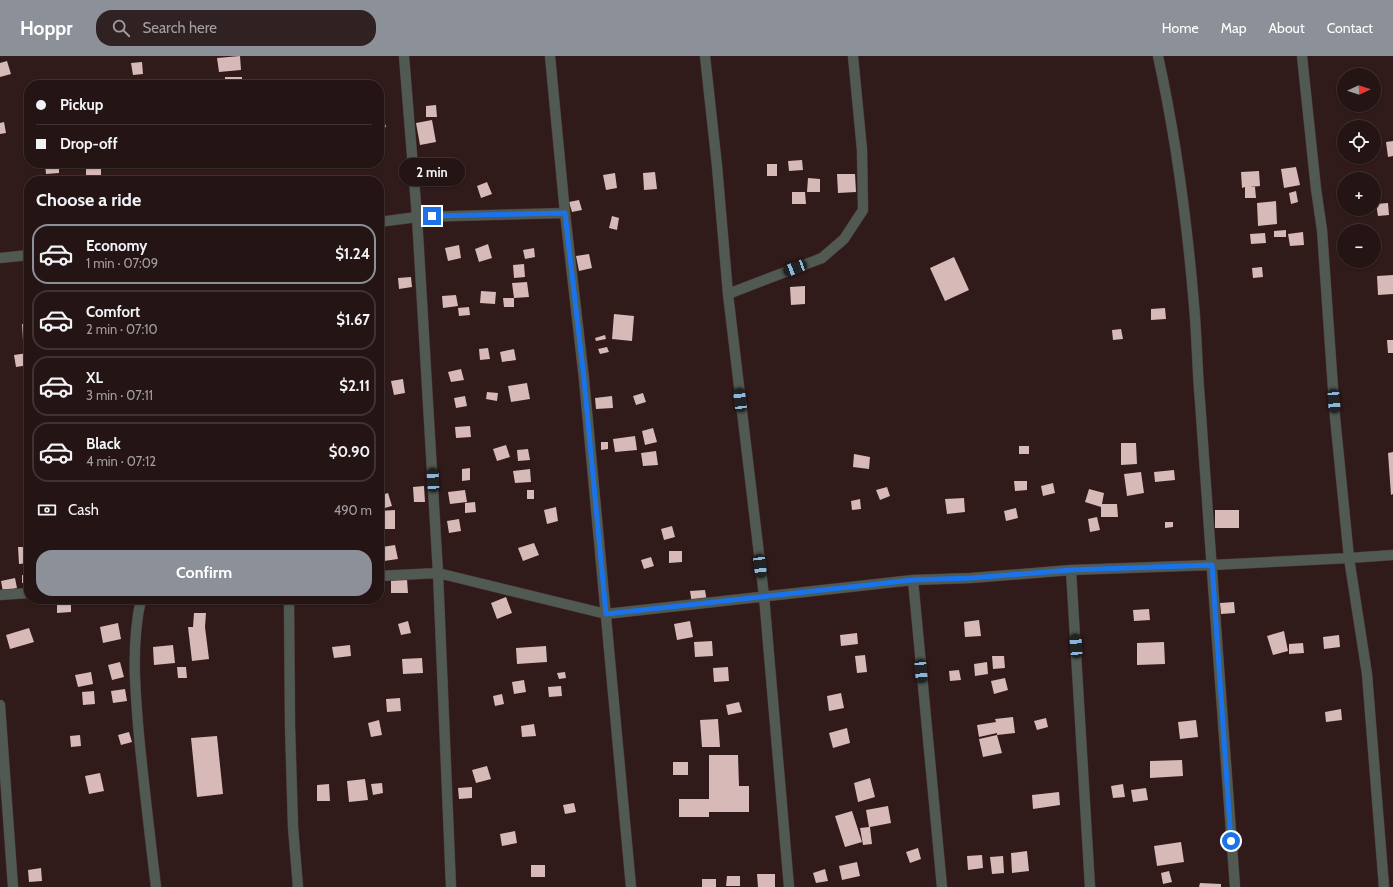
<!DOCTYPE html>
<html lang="en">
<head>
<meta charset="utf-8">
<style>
  :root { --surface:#241414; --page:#302122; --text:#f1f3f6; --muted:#a39ea0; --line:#413334; --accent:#8c9099 }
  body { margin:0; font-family:Cabin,sans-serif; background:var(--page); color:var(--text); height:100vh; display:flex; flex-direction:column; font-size:15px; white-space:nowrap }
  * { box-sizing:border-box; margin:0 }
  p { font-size:13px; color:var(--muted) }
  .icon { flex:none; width:22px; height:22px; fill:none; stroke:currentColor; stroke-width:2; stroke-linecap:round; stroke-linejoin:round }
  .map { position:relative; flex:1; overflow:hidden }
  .details { position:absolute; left:24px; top:120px; width:360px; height:428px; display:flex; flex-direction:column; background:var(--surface); border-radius:16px; box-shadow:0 1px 3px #0004,0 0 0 1px var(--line) }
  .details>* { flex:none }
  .guide { position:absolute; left:24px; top:24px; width:360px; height:88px; border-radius:16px; box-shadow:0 1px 3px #0004,0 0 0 1px var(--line); display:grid; align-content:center; height:88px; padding:0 12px; background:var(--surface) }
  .needle { width:26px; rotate:86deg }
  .buttons { position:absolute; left:1337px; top:12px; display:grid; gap:8px }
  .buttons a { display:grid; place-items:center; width:44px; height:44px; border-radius:50%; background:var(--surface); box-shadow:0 1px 3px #0004,0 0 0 1px var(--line); font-size:20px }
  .end { position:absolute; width:18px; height:18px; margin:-9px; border:5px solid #1a73e8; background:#fff; box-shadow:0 0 0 2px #fff }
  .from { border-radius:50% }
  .bubble { position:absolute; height:28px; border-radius:14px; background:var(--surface); box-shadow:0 1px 3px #0004,0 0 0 1px var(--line); font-size:13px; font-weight:700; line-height:28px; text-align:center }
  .car { position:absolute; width:12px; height:24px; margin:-12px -6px; border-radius:5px; box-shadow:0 0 3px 1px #0007; background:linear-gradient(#222 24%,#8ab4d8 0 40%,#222 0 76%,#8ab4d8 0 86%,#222 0) }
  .guide b { display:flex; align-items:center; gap:14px; height:38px; font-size:15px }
  .guide b+b { border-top:1px solid var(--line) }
  .guide i { width:10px; height:10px; background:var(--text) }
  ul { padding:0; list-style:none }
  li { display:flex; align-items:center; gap:12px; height:60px; margin:0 8px 6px; padding:0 4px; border:2px solid var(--line); border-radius:16px }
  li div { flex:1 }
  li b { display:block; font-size:15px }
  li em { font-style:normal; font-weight:700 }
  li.selected { border-color:var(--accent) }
  li>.icon { width:36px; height:36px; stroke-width:1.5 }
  h2 { padding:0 12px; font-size:18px; line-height:48px }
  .pay { display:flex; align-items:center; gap:10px; height:44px; padding:0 12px; font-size:15px }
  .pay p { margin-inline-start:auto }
  .action { display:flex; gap:8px; margin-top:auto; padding:8px 12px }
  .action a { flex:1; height:46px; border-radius:16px; background:var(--accent); color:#fff; font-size:16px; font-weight:700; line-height:46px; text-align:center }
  header { display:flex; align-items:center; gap:24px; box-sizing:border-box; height:56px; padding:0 20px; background:var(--accent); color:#fff }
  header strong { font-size:19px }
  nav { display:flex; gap:22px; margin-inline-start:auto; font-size:14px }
  .search { width:280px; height:36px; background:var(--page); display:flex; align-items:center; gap:10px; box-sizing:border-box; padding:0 14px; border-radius:16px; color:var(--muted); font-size:15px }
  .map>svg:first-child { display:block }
  .building { fill:#d7b9b8 }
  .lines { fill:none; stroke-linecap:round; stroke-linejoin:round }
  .street-casing { stroke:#4d3838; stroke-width:11 }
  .street { stroke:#505952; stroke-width:10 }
  .route { stroke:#1a73e8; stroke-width:5 }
</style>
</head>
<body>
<header>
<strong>Hoppr</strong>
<div class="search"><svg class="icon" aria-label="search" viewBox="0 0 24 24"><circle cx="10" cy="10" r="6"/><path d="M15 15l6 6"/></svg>Search here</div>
<nav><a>Home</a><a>Map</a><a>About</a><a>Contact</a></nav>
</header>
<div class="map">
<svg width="1393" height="831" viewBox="0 0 1393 831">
  <rect width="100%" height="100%" fill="#301a1a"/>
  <!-- building -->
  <path class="building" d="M240 0 241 14 219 16 217 2Z
    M7 5 11 18 0 21V7Z
    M142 6 143 18 133 19 131 7Z
    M225 21H242V29H225Z
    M204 25V29H188V28Z
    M436 49 437 61H426V50Z
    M384 64 386 71 379 73V65Z
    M432 64 436 86 420 89 416 67Z
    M4 66 6 77 0 78V67Z
    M1374 79H1378L1379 93 1374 94Z
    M25 80H29V96H26Z
    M1393 85V100L1388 101 1386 86Z
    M802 104 803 114 789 115 788 105Z
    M45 107H59V117L46 118Z
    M101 107V122H86V108Z
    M767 108H777V120H767Z
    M1296 111 1300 129 1284 132 1281 113Z
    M1259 115 1260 130 1250 131H1255L1256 142H1245V131L1242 132 1241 116Z
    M655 116 657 133 644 134 643 117Z
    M615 117 617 132 606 134 603 119Z
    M837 118H855L856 136 838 137Z
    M808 122 820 123V136H807Z
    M487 126 492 138 481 142 477 130Z
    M1296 135 1298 146 1291 148 1289 137Z
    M792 136H805L806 148H792Z
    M579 144 582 154 572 156 569 146Z
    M1276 145 1277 168 1258 170 1257 147Z
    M1388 147 1389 159 1378 160 1376 148Z
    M612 160 619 162 617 174 609 172Z
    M1286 174V181H1274V175Z
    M1303 176 1304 189 1290 190 1288 178Z
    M1265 177 1266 187 1251 188 1250 178Z
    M488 188 492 202 479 206 475 193Z
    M459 189 461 202 448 205 445 192Z
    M534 192 535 201 525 203 523 194Z
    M589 198 592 212 579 215 576 200Z
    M954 201 969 234 945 245 930 212Z
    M524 208 525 221 514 222 513 209Z
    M1262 211 1263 221 1253 222 1252 212Z
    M1393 219V238L1378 239 1377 220Z
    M411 221 412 231 399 233 398 222Z
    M527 226 529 241 514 242 512 227Z
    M805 230V248L791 249 790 231Z
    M481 235 496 236 495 248 480 247Z
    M456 239 458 250 443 252 442 240Z
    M503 242H514V251H504Z
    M469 251 470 259 459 260 458 252Z
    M1165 252 1166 263 1151 264V253Z
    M614 258 634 260 632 285 612 283Z
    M22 268H29V285H23Z
    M1121 273 1123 283 1113 284 1112 274Z
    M605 279 606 283 596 285 595 282Z
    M1387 284H1393V297H1388Z
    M607 291 609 296 600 298 598 293Z
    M488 292 490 303 480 304 479 293Z
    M514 293 516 304 502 306 500 296Z
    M28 297 29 309 16 311 14 299Z
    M461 313 464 324 451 326 448 316Z
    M403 323 405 337 394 339 391 325Z
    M527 327 530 343 511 346 508 330Z
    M487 336 498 337 497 345 486 343Z
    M643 337 646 346 636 349 633 340Z
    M465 340 467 350 456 352 454 342Z
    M612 340 613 352 596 353 595 342Z
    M470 370 471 381 456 382 455 371Z
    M653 372 657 386 645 389 642 375Z
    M635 380 637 394 615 396 613 383Z
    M601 386H608V393L601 394Z
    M1121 387H1136L1137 408 1121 409Z
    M506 389 510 401 497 405 493 393Z
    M1019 390H1029V398H1019Z
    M528 393 530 404 518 405 517 394Z
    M656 395 658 409 643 410 641 397Z
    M1393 396V438L1391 439 1388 397Z
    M854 398 870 401 869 413 853 411Z
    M470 412V424L462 425V413Z
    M530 413 531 426 515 427 513 415Z
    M1174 414 1175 424 1155 426 1154 416Z
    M1141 416 1144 437 1127 440 1124 418Z
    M1014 425H1027V434L1015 435Z
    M1053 427 1055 437 1043 440 1041 430Z
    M424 430 425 446H414L413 431Z
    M887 431 890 440 880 444 876 434Z
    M1089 433 1104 437 1102 448H1117L1118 461H1101V451L1085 446Z
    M465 434 467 446 450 448 448 436Z
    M527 434H534V443H527Z
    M388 437 392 450 381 453 379 446V440Z
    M964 442 965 456 947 458 945 443Z
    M860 443 861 453 852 454 851 445Z
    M475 446 476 456 465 457V447Z
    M556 451 558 465 547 468 544 454Z
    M1016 452 1018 462 1006 465 1004 455Z
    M395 454V473H379V455Z
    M1215 454H1239V472H1215Z
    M1097 461 1100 474 1090 476 1088 463Z
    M459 463 461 475 449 477 447 465Z
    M1165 466H1173V471L1165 472Z
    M672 470 675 481 664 484 661 473Z
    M534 487 539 499 523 505 518 492Z
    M395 489 398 503 384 505 382 491Z
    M18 491H29V507L19 508Z
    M669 495H682V506L669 507Z
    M651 501 654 510 644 513 641 504Z
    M22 519 29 520V527H22Z
    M15 522 17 532 3 536 1 525Z
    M391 523H407L408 537H391Z
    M705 534 707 546 692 548 690 535Z
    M506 541 512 557 497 563 491 547Z
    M57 545H71V556L57 557Z
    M1234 546 1235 557 1221 558 1220 547Z
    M1149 553 1150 564 1134 565 1133 554Z
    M194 557H206L205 571 209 603 192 605 188 571H193Z
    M979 564 981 580 965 581 964 566Z
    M408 565 411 577 401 579 398 568Z
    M690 565 693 581 677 584 674 568Z
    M118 567 121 583 103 587 100 571Z
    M29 572 34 586 10 593 6 579Z
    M1284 575 1288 595 1273 599 1267 580Z
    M857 577 858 588 841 590 840 579Z
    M1339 579 1340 591 1324 593 1323 581Z
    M712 585 713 600 695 601 694 586Z
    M1164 586 1165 608 1137 609V587Z
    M1303 587 1304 597 1289 598V588Z
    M173 589 175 607 154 609 153 591Z
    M350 589 351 600 334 602 332 591Z
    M546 590 547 606 517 608 516 592Z
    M865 599 867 616 857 617 855 600Z
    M992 600H1004L1005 612 993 613Z
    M422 602 423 617 403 618 402 603Z
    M120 606 124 621 112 624 108 609Z
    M987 606 988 618 975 620 974 608Z
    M177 611H186L187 622H178Z
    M728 611 729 625 714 626 713 612Z
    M959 614 961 624 950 625 949 615Z
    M91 616 93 628 78 631 75 619Z
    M565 616 566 622 559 623 557 617Z
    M1005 622 1008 634 994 638 991 625Z
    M524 624 526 636 514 638 512 626Z
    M561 630 562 640 549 641 548 631Z
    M125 633 127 645 113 647 111 635Z
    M94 635 95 648 83 649 82 636Z
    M841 637 844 652 829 655 827 640Z
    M502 638 504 648 495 650 493 640Z
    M400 642 401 655 387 656 386 643Z
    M739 646 742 656 728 659 726 649Z
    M1341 653 1342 664 1326 666 1325 656Z
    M1013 661 1015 677 997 679 1002 697 983 701 979 683 997 679V677L979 681 977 669 996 666 995 663Z
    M1046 662 1048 671 1037 674 1034 665Z
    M718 663 720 691H702L700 664Z
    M379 664 382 679 371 681 368 667Z
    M1196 664 1198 681 1180 683 1178 666Z
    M534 668 536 680 522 681 521 670Z
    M847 672 850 687 833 692 829 677Z
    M129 676 132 686 121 689 118 679Z
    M80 679 81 690 71 691 70 680Z
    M217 680 223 738 197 741 191 682Z
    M709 699H738L739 730H749V756H709V761H679V743H709Z
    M1182 704 1183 720 1150 722V705Z
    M673 706H688V719H673Z
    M487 710 491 723 476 727 472 714Z
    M100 717 104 735 89 738 85 720Z
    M870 722 875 741 858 746 854 727Z
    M365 723 368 744 349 746 347 725Z
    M382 727 383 737 373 739 371 728Z
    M329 728 330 745H317V729Z
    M1123 728 1125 741 1113 742 1111 730Z
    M472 731V742L459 743 458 732Z
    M1146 732 1148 744 1133 746 1131 734Z
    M1059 736 1060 749 1033 753 1032 739Z
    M574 747 576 756 565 758 563 749Z
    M888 750 891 767 870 771 872 788 863 789 860 772 869 771 866 754Z
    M852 755 862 786 845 791 835 760Z
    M515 775 517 787 502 790 500 778Z
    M1181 786 1184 806 1157 810 1154 790Z
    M918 792 921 803 910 807 906 796Z
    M1027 795 1029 815 1012 817 1011 797Z
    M982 799 983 812 968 814 967 800Z
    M1003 800 1004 817 992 818 990 801Z
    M857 806 860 820 842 824 839 810Z
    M531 809H545V821H531Z
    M41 812 42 825 29 826 28 814Z
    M825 813 828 825 816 827 813 817Z
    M1169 815 1172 826 1163 828 1161 817Z
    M757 818H775V831H758Z
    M727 820H740V830H726Z
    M702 823H716V831H702Z
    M1200 827 1221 828V831H1199Z"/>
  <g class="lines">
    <defs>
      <path id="street" d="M404 0 417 161 438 517 451 831
        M550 0 565 157 584 323 631 831
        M705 0 717 110 728 238 764 540 789 831
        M1158 0C1176 82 1187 165 1194 249 1197 281 1197 313 1200 345 1212 507 1222 669 1235 831
        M1302 0 1316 133 1322 174 1335 361 1349 502 1367 618 1384 831
        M379 166 417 161 565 157
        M0 202 29 199
        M728 238 822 202 844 183 863 154 862 94 853 0
        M1071 514 1090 831
        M379 520 438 517 606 558 913 524 971 522 1071 514 1212 509 1349 502 1393 499
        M913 524 942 831
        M0 539 29 537
        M141 543C131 588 135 634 139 680 144 730 150 781 156 831
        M289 543 290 669 293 771 298 831
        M0 649 13 831"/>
    </defs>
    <!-- street casing -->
    <use href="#street" class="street-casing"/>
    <!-- street -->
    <use href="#street" class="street"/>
  </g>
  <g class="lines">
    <!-- route -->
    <path class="route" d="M432 160 565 157 584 323 606 558 913 524 971 522 1071 514 1212 509 1231 785"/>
  </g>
</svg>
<div class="buttons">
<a><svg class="needle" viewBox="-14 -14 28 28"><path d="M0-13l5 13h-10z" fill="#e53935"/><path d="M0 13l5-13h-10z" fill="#a39ea0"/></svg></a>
<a><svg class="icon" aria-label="locate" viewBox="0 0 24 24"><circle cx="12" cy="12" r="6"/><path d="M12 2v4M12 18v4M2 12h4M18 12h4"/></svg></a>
<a>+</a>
<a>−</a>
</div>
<i class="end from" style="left:1231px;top:785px"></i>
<i class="end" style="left:432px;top:160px"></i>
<div class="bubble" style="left:399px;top:102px;width:66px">2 min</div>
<i class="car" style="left:795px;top:212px;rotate:249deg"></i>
<i class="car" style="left:740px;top:344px;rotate:353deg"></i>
<i class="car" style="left:1334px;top:345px;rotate:176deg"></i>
<i class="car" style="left:433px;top:424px;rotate:357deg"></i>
<i class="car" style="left:760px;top:510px;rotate:173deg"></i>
<i class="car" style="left:1076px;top:590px;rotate:356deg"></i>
<i class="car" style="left:921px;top:615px;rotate:175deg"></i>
<div class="guide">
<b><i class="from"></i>Pickup</b>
<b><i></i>Drop-off</b>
</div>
<section class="details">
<h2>Choose a ride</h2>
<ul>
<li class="selected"><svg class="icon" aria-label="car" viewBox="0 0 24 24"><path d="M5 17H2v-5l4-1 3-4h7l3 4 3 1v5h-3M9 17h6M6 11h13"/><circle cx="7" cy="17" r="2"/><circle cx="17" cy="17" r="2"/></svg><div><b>Economy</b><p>1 min · 07:09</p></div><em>$1.24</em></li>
<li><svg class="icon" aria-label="car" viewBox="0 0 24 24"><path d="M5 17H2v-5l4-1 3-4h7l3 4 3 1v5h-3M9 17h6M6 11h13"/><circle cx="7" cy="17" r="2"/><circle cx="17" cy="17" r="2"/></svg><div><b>Comfort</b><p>2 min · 07:10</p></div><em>$1.67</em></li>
<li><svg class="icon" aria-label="car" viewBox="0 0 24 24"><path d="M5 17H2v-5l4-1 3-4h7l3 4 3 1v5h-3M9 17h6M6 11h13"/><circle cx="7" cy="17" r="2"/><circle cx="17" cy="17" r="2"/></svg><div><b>XL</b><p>3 min · 07:11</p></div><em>$2.11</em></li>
<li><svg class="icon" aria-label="car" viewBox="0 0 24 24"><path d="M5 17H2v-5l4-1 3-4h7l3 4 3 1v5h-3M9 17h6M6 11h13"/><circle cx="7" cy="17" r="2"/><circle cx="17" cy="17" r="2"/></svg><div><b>Black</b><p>4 min · 07:12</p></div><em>$0.90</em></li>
</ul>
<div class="pay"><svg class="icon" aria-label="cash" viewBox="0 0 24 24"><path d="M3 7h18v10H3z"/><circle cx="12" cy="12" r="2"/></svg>Cash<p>490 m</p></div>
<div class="action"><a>Confirm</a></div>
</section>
</div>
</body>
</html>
